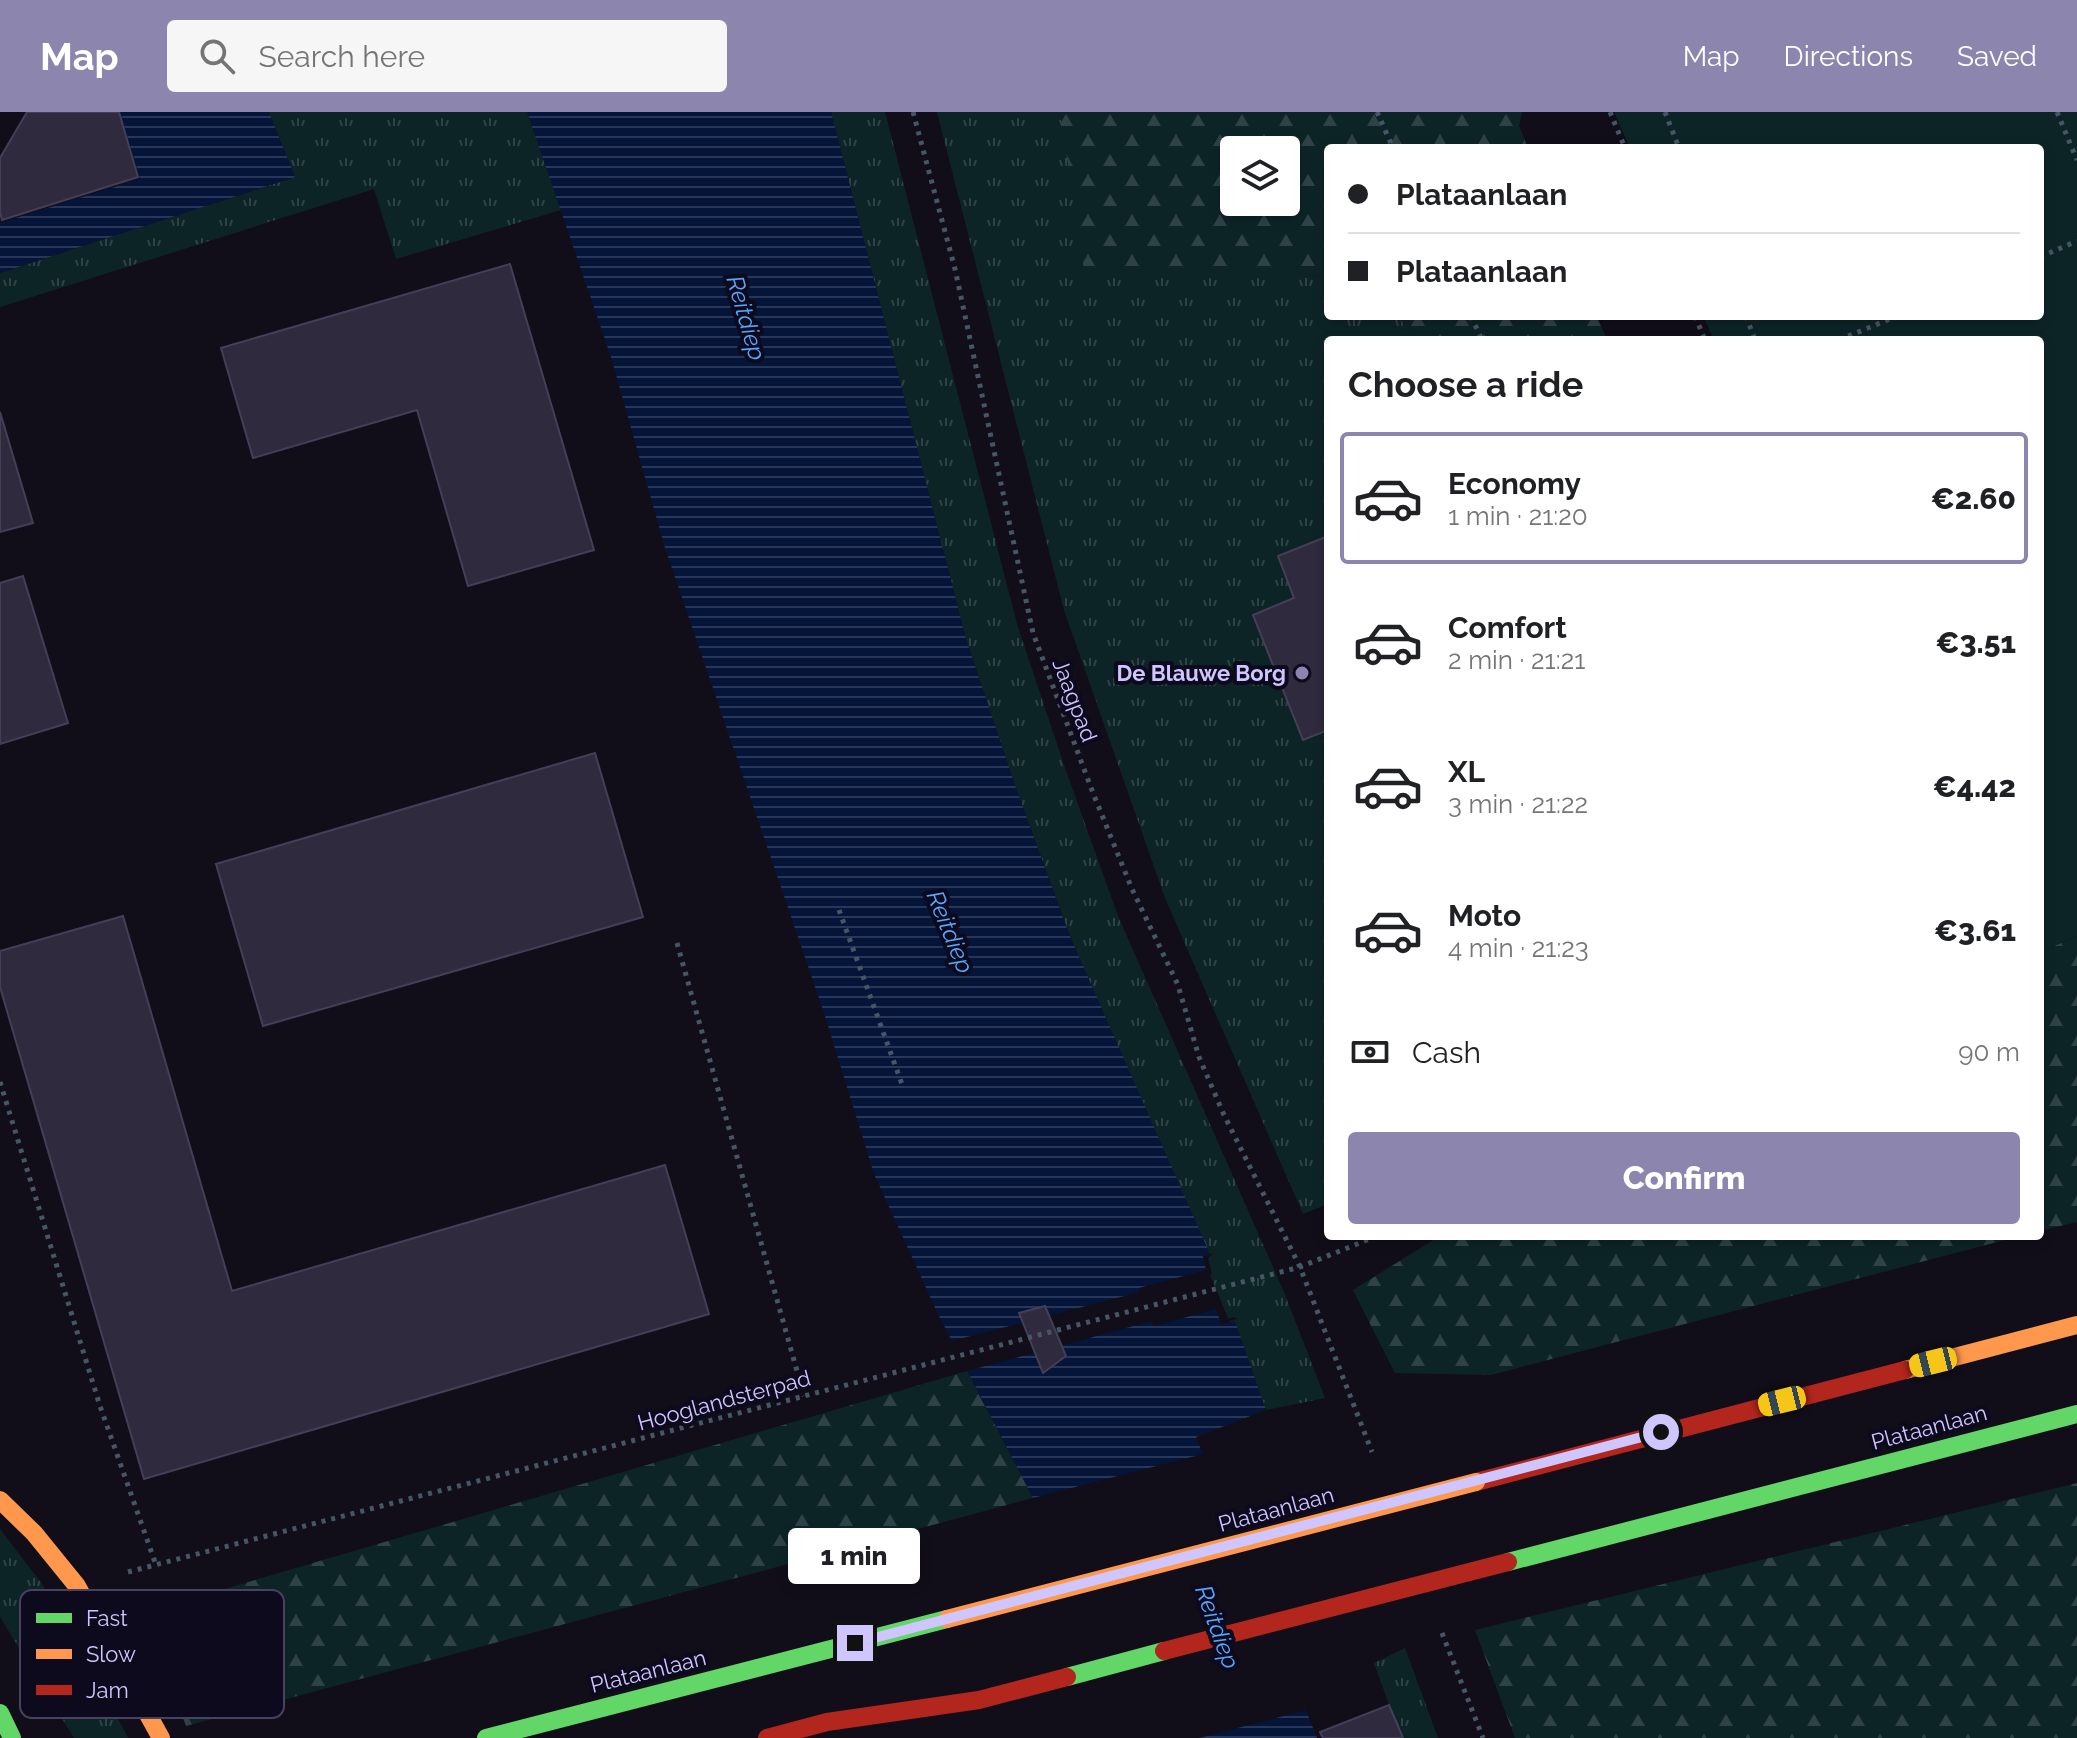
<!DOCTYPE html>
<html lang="en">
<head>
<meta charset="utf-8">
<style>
  :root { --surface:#fff; --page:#f6f6f6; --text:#202124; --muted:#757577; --line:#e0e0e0; --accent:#8c86ae }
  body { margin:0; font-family:Raleway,sans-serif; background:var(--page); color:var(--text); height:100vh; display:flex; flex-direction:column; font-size:30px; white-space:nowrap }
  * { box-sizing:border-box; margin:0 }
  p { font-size:26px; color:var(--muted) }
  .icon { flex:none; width:44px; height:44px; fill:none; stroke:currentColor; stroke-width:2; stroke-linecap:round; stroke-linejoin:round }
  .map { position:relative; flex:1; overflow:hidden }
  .side { position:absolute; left:1324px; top:224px; width:720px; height:904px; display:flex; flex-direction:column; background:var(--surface); border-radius:8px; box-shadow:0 4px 12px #0003 }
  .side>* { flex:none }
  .hud { position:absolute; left:1324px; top:32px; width:720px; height:176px; border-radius:8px; box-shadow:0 4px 12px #0003; display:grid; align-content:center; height:176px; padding:0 24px; background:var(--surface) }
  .fabs { position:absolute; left:1220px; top:24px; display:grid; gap:16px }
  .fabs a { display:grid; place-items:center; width:80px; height:80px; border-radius:8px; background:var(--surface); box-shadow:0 4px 12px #0003; font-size:40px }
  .end { position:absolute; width:36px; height:36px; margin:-18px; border:10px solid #cfc6ff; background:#111; box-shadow:0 0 0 4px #111 }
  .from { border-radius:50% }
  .bubble { position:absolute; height:56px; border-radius:8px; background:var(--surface); box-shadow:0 4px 12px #0003; font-size:26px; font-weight:800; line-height:56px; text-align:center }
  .car { position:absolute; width:24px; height:48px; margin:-24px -12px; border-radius:10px; box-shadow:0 0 6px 2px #0007; background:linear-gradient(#f5c518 24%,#345 0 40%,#f5c518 0 76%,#345 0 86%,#f5c518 0) }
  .hud b { display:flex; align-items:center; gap:28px; height:76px; font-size:30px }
  .hud b+b { border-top:2px solid var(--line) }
  .hud i { width:20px; height:20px; background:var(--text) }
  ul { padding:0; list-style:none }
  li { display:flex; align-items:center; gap:24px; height:132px; margin:0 16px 12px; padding:0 8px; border:4px solid transparent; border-radius:8px }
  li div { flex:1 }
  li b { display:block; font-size:30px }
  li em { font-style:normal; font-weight:800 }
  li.active { border-color:var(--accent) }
  li>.icon { width:72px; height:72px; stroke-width:1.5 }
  h2 { padding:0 24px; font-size:36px; line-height:96px }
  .pay { display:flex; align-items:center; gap:20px; height:88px; padding:0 24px; font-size:30px }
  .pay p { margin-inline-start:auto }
  .action { display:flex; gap:16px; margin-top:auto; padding:16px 24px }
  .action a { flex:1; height:92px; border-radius:8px; background:var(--accent); color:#fff; font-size:32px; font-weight:800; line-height:92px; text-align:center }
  header { display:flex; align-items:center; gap:48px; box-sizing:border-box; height:112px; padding:0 40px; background:var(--accent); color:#fff }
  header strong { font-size:38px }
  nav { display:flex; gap:44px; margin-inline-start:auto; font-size:28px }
  .search { width:560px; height:72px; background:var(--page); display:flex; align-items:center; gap:20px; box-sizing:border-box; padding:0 28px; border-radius:8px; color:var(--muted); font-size:30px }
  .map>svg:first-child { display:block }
  .grass { fill:url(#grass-tufts) }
  .forest { fill:url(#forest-firs); fill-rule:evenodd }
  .pitch { fill:#0d2426 }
  .water { fill:url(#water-rules) }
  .pier { fill:#110e19 }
  .building { fill:#2f2a3d; stroke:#443f58; stroke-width:2 }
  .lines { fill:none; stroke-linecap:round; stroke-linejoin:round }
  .path { stroke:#475666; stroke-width:5; stroke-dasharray:4 6; stroke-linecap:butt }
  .fast { stroke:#63d668; stroke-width:18 }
  .slow { stroke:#ff974d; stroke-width:18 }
  .jam { stroke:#b3261e; stroke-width:18 }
  .slow-bridge { stroke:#ff974d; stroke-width:18 }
  .jam-bridge { stroke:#b3261e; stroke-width:18 }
  .route { stroke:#cfc6ff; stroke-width:10 }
  .poi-dot { fill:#8c86ae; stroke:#0e0a1d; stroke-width:3 }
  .labels { text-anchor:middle; stroke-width:8; stroke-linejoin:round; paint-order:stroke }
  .poi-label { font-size:22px; font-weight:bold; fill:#cfc6ff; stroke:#0e0a1d; text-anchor:end }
  .street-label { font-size:22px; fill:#cfc6ff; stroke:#0e0a1d }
  .water-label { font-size:24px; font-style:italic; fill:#54a8ff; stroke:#0e0a1d }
  .key { fill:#0e0a1d; stroke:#484261; stroke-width:2 }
  .key-label { font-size:22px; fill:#cfc6ff }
</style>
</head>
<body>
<header>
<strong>Map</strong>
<div class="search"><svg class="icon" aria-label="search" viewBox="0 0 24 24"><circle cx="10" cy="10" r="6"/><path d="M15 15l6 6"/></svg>Search here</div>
<nav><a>Map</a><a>Directions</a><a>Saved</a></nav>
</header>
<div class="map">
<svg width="2077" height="1626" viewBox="0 0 2077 1626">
  <defs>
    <pattern id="grass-tufts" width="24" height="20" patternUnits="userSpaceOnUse" patternTransform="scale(2)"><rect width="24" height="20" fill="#0d2426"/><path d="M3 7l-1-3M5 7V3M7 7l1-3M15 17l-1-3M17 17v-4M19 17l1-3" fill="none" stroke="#2f4247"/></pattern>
    <pattern id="forest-firs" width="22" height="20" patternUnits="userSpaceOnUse" patternTransform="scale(2)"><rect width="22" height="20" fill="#0d2426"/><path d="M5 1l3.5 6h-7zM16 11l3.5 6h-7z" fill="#2f4247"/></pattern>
    <pattern id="water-rules" width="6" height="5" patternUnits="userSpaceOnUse" patternTransform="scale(2)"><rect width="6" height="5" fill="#051539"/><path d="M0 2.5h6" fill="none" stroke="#283657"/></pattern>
  </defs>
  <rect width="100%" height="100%" fill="#110e19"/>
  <!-- grass -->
  <path class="grass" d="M269 0H527L561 98 396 147 374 77 0 195V161L295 65Z
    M831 0H885L1017 512 1066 659 1118 804 1284 1180 1325 1286 1266 1298 1069 821 1016 676 966 527Z
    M937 0H1060L1062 7 1293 159 1328 166V204H1399L1413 228H1328V1092L1303 1102 1165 786 1064 498Z
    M0 1417 42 1472 82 1537 128 1626H74L0 1505Z
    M1405 1536 1438 1626H1401L1374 1551Z"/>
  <!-- forest -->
  <path class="forest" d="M1060 0H1522L1519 14 1528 36H1328V166L1293 159 1084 158ZM1234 38H1286V90H1234Z
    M1399 204H1597L1607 228H1413Z
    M2077 824V1110L2040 1119V840Z
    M1440 1124H2020L1491 1263 1395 1261 1353 1178Z
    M967 1259 1033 1386 186 1614 162 1548 136 1503Z
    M2077 1371V1626H1515L1475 1518Z"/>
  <!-- pitch -->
  <path class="pitch" d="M1614 0H2077V824L2040 840V228H1714L1703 204H2040V36H1630Z"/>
  <!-- water -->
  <path class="water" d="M120 0H269L295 65 0 161V111L140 67Z
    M527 0H831L966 527 1016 676 1069 822 1210 1142 1203 1144 1221 1212 1235 1209 1266 1298 1196 1325 1317 1626H1138L1033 1386 938 1202 874 1062 824 901 665 436 611 245Z"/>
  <!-- pier -->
  <path class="pier" d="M1214 1141 1208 1146 1212 1162 1209 1163 1217 1183 1216 1191H1219L1224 1208 1234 1205 1238 1207 1221 1211 1216 1197 1154 1214 1152 1209 963 1260 948 1230 1140 1180 1139 1176 1206 1158 1203 1144Z
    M1207 1341 1310 1597 1199 1626H1134L1029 1387Z"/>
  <!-- building -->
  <path class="building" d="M27 0H119L138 65 2 108 0 100V46Z
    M510 152 594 438 468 474 417 298 253 346 221 236Z
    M0 300 33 411 0 420Z
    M1328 424V618L1303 628 1253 503 1294 486 1278 444Z
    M23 464 68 611 0 632V471Z
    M595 641 643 805 263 914 216 752Z
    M123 804 232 1179 665 1053 709 1202 144 1367 0 875V839Z
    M1045 1194 1066 1244 1043 1261 1019 1201Z
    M1389 1593 1403 1626H1323L1320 1620Z"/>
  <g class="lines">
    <!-- path -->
    <path class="path" d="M913 0 955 157 1033 521 1093 681 1132 777 1178 873 1199 945 1224 1003 1300 1155 1372 1340
      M1377 0 1393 36
      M1610 0 1625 36
      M1665 0 1679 36
      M2057 0 2077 48
      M2040 145 2077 129
      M1471 204 1482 228
      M1695 204 1705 228
      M1746 204 1755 228
      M1839 228 1897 204
      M839 798 903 975
      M677 831 804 1284
      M0 970 100 1294 156 1453
      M128 1460 1300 1155 1377 1124
      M1442 1521 1483 1626"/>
    <!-- fast -->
    <path class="fast" d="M1508 1450 2077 1302
      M1067 1565 1164 1539
      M0 1601 12 1626
      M486 1626 947 1507"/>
    <!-- slow -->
    <path class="slow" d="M1905 1258 2077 1213
      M0 1388 34 1421 77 1474 161 1626"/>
    <!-- jam -->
    <path class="jam" d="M1476 1370 1905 1258
      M767 1626 827 1610 979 1588 1067 1565"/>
    <!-- slow-bridge -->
    <path class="slow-bridge" d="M947 1507 1476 1370"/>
    <!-- jam-bridge -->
    <path class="jam-bridge" d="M1164 1539 1508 1450"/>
  </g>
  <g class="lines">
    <!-- route -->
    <path class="route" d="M855 1531 1661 1320"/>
  </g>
  <!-- markers -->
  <circle class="poi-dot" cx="1302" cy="561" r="8"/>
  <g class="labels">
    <!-- poi labels -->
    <g class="poi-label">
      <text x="1286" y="569">De Blauwe Borg</text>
    </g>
    <!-- street labels -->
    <g class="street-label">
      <text transform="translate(1075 588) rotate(69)" y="8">Jaagpad</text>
      <text transform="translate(724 1288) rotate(-15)" y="8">Hooglandsterpad</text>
      <text transform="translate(1929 1315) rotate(-15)" y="8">Plataanlaan</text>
      <text transform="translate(1276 1397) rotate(-15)" y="8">Plataanlaan</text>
      <text transform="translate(648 1559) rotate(-14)" y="8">Plataanlaan</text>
    </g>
    <!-- water labels -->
    <g class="water-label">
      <text transform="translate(746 206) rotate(74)" y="8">Reitdiep</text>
      <text transform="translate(950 820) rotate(68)" y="8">Reitdiep</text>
      <text transform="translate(1217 1515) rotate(70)" y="8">Reitdiep</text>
    </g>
  </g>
  <!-- legend -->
  <rect x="20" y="1478" width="264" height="128" rx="12" class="key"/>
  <rect x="36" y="1501" width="36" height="10" fill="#63d668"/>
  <rect x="36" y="1537" width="36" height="10" fill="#ff974d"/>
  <rect x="36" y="1573" width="36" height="10" fill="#b3261e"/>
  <g class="key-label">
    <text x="86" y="1514">Fast</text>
    <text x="86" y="1550">Slow</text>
    <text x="86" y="1586">Jam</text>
  </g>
</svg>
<div class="fabs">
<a><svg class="icon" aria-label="layers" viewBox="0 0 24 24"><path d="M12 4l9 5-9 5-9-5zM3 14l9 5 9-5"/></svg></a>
</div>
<i class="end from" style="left:1661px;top:1320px"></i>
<i class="end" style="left:855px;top:1531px"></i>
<div class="bubble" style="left:788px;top:1416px;width:132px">1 min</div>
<i class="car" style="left:1933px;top:1250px;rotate:256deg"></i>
<i class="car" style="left:1782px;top:1289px;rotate:256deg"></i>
<div class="hud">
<b><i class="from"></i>Plataanlaan</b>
<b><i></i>Plataanlaan</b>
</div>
<section class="side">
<h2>Choose a ride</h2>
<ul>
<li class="active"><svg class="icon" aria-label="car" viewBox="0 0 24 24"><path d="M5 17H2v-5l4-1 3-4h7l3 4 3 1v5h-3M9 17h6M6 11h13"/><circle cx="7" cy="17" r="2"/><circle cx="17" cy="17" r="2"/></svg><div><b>Economy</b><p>1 min · 21:20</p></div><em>€2.60</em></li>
<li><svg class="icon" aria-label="car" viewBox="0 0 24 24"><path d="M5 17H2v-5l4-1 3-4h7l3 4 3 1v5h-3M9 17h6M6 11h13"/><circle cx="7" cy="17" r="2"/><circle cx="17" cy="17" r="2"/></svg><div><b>Comfort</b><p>2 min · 21:21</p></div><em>€3.51</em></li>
<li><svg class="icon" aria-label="car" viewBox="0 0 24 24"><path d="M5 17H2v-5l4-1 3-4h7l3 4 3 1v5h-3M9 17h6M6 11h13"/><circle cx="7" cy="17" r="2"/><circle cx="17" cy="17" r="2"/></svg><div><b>XL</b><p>3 min · 21:22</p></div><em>€4.42</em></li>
<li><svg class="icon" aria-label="car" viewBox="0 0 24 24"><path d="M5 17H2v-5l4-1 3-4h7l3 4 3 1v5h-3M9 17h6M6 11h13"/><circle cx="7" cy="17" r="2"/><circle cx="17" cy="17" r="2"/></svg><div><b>Moto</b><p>4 min · 21:23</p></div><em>€3.61</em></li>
</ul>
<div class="pay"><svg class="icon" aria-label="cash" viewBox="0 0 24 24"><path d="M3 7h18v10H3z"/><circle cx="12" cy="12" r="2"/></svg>Cash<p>90 m</p></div>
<div class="action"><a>Confirm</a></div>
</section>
</div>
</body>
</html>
